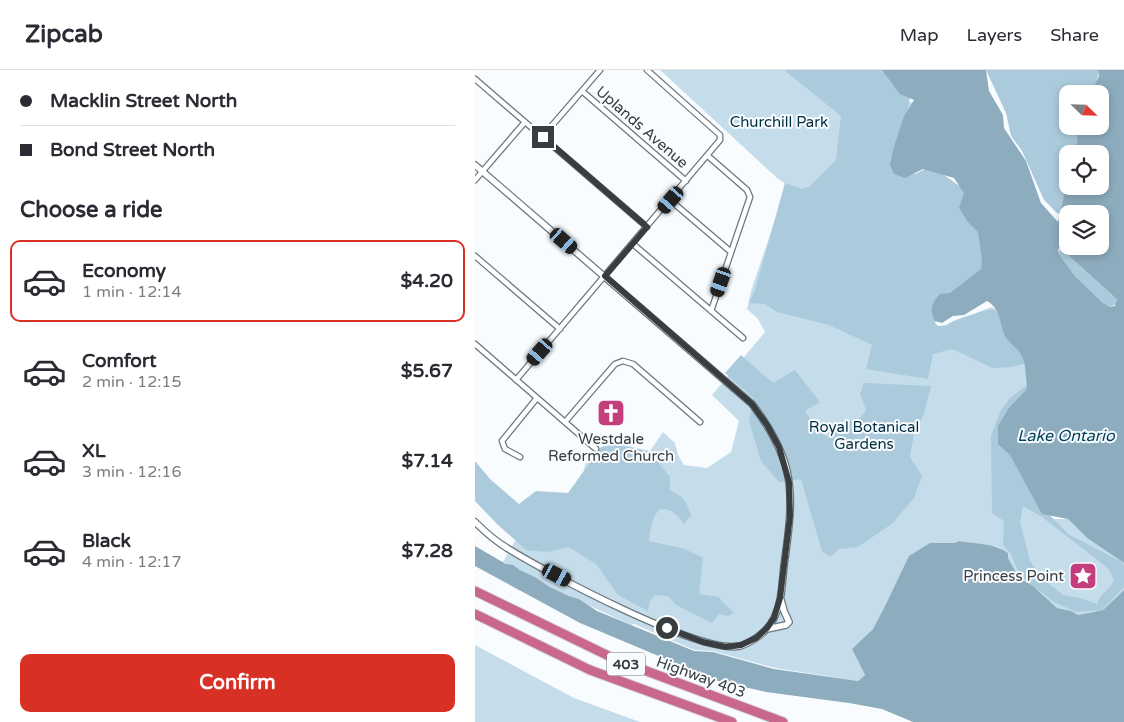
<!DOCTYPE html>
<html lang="en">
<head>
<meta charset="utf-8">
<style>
  :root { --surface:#fff; --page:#f7f7f7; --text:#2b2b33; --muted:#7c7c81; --line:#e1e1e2; --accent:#d93025 }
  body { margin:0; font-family:"Varela Round",sans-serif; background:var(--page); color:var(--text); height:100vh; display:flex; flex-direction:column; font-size:19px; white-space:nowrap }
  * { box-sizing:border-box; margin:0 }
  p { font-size:16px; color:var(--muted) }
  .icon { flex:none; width:28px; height:28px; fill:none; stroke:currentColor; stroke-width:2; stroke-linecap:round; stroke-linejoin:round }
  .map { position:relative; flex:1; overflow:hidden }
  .panel { display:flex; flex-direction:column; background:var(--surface); width:475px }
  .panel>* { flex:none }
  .banner { display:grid; align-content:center; height:110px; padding:0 20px; background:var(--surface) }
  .needle { width:32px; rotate:113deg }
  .fabs { position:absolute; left:584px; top:15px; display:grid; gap:10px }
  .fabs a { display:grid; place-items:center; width:50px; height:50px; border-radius:10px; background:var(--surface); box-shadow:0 2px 8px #0003; font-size:25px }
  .end { position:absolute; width:22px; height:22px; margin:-11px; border:6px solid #383d40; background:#fff; box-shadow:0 0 0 2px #fff }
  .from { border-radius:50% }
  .car { position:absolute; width:15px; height:30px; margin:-15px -8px; border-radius:6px; box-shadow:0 0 4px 1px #0007; background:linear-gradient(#222 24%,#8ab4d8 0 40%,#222 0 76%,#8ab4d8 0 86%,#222 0) }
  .banner b { display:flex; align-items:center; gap:18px; height:48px; font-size:19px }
  .banner b+b { border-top:1px solid var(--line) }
  .banner i { width:12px; height:12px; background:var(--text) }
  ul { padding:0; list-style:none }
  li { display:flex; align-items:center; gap:15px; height:82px; margin:0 10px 8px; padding:0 10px; border:2px solid transparent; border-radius:10px }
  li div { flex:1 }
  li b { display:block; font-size:19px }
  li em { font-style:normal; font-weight:800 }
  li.on { border-color:var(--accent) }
  li>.icon { width:45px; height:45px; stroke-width:1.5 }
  h2 { padding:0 20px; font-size:22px; line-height:60px }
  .action { display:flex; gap:10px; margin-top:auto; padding:10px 20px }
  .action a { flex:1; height:58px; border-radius:10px; background:var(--accent); color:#fff; font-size:20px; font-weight:800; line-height:58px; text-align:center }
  header { display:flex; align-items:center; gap:30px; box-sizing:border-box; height:70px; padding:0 25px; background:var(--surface); border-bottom:1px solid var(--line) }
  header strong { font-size:24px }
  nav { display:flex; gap:28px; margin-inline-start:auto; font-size:18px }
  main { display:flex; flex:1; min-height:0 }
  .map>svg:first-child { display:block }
  .green { fill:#c5ddea }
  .forest { fill:#abcadc; fill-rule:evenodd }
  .water { fill:#8dacbd; fill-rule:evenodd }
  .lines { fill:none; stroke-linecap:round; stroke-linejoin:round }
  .minor-casing { stroke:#6b777d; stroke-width:7 }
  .tertiary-casing { stroke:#6b777d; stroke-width:8 }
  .motorway-casing { stroke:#d7d8d9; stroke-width:11 }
  .minor { stroke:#fff; stroke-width:4.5 }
  .tertiary { stroke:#fff; stroke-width:5.5 }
  .motorway { stroke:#c9678f; stroke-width:9 }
  .route { stroke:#383d40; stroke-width:6 }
  .labels { text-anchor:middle; stroke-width:4; stroke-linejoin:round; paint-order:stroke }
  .shield { fill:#f9fcfe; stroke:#727679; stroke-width:1 }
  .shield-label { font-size:14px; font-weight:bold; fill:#383d40 }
  .park-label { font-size:15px; fill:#012f42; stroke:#f9fcfe }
  .street-label { font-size:15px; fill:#383d40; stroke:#f9fcfe }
  .poi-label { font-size:15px; fill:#383d40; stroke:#f9fcfe }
  .water-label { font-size:16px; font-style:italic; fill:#01425b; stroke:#f9fcfe }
</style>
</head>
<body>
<header>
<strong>Zipcab</strong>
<nav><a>Map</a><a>Layers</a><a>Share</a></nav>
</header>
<main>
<section class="panel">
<div class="banner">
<b><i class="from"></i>Macklin Street North</b>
<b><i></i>Bond Street North</b>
</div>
<h2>Choose a ride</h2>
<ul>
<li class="on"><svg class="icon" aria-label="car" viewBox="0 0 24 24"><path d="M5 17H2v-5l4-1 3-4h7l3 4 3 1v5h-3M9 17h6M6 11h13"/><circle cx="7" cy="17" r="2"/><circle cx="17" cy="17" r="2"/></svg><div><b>Economy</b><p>1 min · 12:14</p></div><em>$4.20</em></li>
<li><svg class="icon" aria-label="car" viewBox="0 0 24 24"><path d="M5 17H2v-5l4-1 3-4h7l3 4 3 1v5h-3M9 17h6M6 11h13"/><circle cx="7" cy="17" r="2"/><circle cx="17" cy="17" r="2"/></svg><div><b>Comfort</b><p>2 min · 12:15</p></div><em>$5.67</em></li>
<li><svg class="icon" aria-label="car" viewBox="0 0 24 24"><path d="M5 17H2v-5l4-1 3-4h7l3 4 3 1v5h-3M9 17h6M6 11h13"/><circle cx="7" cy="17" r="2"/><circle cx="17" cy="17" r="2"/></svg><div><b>XL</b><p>3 min · 12:16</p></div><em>$7.14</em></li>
<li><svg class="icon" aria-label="car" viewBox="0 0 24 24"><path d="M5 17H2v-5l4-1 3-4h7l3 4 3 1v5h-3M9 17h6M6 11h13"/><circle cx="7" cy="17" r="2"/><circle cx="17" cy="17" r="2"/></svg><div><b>Black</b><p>4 min · 12:17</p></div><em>$7.28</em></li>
</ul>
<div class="action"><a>Confirm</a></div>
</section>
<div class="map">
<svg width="649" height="652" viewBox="0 0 649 652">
  <rect width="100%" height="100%" fill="#f9fcfe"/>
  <!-- green -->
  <path class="green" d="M185 0H405L415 23 442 35 419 67 461 226 458 261 481 251 492 250 503 242 517 237 520 240 552 295 570 449H593L612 468 649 493V520L628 540 603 545 596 541 582 538 557 515 544 508 528 480 523 477 484 471 479 473H455L412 532 398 559 377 579 390 605 383 611 300 598 238 581 219 580 159 554 156 555 111 534 104 529 94 526 75 517 60 507 28 492 58 440 97 427 107 413 110 394 148 375 175 381 188 362 200 373 203 385 209 395 232 398 256 382 264 351 237 325 290 262 283 249 272 239 276 221 312 115 302 108Z
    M0 575 99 628 165 652H0Z"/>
  <!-- forest -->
  <path class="forest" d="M309 0H415L435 26 426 89 428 101 440 104 452 98 469 105 486 117 494 126 510 178 505 204 463 238 460 253 463 256C473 256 473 253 481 250 494 245 506 241 520 239L555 292 537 297 517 298 480 280H473L458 284 453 309 391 299 397 275 354 255 302 242 290 234 274 233 280 220 310 113 327 119 335 116 361 90 366 46Z
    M511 0H624L620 24H592V56H610L604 84H592V116L588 146 582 143 569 130 547 81 536 66 531 43Z
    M585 178 634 222 642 230V234L635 237 627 232 600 206 584 184Z
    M266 285 298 313 320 300 345 332 330 341 343 361 354 368 366 354 385 348 391 340 385 324 389 313 456 316 449 344 439 364 435 387 447 406 439 428 418 453 383 477 364 479 355 487 347 481 326 409 304 412 286 391 274 351 279 329 250 303Z
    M558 311 566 436 593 464 645 491 649 495V517L627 540 601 542 579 532 548 508 542 499 536 484 528 475 529 451 517 443 516 366 525 342 535 328ZM548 436 567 447 634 499 639 510C633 523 626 521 622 534L605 528 588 525 567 508 555 491 545 452Z
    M141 374 175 382 195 407V420C210 429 210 428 216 445L209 454C203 445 196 438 185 439 176 448 176 459 174 471L210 479 228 488 224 524 244 527C248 534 254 537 259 543L253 546 244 544 237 553 201 535 193 526 180 525 175 531 173 541 143 525 121 494 94 477 73 482 51 480 22 454 0 431V391L15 409 44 434 61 421 93 423 126 377Z"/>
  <!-- water -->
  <path class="water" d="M407 0H511L514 21 528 45 529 58 551 91 566 133 583 152 588 131 592 102V116H625V84H597L602 73 603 56H625V24H616L624 6 623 0H649V493L612 468 593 449 567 444 535 385 523 374V356L534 338 552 319C551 310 551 300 549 291 546 280 538 277 532 269 524 257 527 239 512 231L489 245 478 246 467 253 460 251C454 239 457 233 465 224L475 223 506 199 507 189 503 162 493 152 484 138 489 123 479 108 448 99 430 108 419 104 415 95 418 80 429 46 439 30 425 24ZM592 144H625V176H592ZM585 178 634 222 642 230 640 236 635 237 627 232 600 206 584 184 583 179Z
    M484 471C501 474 519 473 533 483V488L544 508 557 515 582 538 596 541 603 545 628 540 649 520V652H438L407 639 374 633 291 622 243 611 105 553 0 496V476L31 494 38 495 45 500 60 507 75 517 94 526 104 529 122 541 219 581 238 582 299 599 383 611 390 605 377 579 398 559 412 532 434 486 455 473H479Z"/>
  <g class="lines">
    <defs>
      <path id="minor" d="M0 9 172 157
        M107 21 211 111
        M67 67 125 0
        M233 86 272 120 275 127 236 241
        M0 110 50 52
        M195 130 256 182
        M158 174 268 268
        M0 186 85 259
        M0 274 121 379
        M41 310 245 70V65L172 0
        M90 352 140 294 148 291 158 294 225 352
        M45 387 30 379 27 371 62 328"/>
      <path id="tertiary" d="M0 95 277 334C293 355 306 376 312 401 319 433 313 464 309 496 307 513 307 532 299 548 294 560 278 572 265 576 226 585 70 502 32 478 20 471 10 462 0 452
        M292 559 311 555 314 552 309 541 306 530"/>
      <path id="motorway" d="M0 521 142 590 308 652
        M0 544 115 600 257 652"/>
    </defs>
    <!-- minor casing -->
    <use href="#minor" class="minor-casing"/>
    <!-- tertiary casing -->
    <use href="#tertiary" class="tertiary-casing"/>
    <!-- motorway casing -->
    <use href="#motorway" class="motorway-casing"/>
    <!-- minor -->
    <use href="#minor" class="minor"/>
    <!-- tertiary -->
    <use href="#tertiary" class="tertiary"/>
    <!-- motorway -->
    <use href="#motorway" class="motorway"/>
  </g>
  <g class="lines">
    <!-- route -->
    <path class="route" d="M68 67 172 157 130 206 277 334 292 355 304 377 314 412 315 446 305 528 299 548 292 558 281 568 266 575 251 577 228 572 192 558"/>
  </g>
  <!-- icons -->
  <defs>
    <symbol id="church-square" viewBox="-11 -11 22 22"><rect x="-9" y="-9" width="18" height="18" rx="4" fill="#c43d7c" stroke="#f9fcfe"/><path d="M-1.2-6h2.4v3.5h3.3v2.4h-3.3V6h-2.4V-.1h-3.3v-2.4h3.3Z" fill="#fff"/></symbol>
    <symbol id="sight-square" viewBox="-11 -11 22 22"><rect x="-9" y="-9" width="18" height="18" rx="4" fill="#c43d7c" stroke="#f9fcfe"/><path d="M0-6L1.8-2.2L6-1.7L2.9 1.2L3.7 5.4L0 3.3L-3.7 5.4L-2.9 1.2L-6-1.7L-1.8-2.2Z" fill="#fff"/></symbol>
  </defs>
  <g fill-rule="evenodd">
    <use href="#church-square" x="120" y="327" width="32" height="32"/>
    <use href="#sight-square" x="592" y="490" width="32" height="32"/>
  </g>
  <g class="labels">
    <!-- shield labels -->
    <rect class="shield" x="132" y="582.5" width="38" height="23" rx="4"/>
    <g class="shield-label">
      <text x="151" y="599">403</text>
    </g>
    <!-- park labels -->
    <g class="park-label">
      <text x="304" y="57">Churchill Park</text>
      <text x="389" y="362">Royal Botanical<tspan x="389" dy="17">Gardens</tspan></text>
    </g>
    <!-- street labels -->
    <g class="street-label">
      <text transform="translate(167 57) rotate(41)" y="5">Uplands Avenue</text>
      <text transform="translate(226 607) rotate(20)" y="5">Highway 403</text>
    </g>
    <!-- poi labels -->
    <g class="poi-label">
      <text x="136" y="374">Westdale<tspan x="136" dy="17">Reformed Church</tspan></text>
      <text x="589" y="511" text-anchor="end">Princess Point</text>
    </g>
    <!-- water labels -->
    <g class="water-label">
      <text x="591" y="371">Lake Ontario</text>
    </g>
  </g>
</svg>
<div class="fabs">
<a><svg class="needle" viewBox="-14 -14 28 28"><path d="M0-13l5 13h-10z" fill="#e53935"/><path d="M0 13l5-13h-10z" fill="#7c7c81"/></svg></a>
<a><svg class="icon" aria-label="locate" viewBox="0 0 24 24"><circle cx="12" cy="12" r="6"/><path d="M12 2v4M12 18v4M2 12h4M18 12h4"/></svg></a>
<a><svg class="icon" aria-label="layers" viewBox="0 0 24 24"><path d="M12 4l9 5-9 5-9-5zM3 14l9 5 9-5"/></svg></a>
</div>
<i class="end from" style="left:192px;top:558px"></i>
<i class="end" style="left:68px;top:67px"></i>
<i class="car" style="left:196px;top:130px;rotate:221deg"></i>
<i class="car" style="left:89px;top:171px;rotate:131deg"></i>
<i class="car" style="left:246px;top:212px;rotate:199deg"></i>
<i class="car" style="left:65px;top:282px;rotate:221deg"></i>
<i class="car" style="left:82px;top:505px;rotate:118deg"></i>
</div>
</main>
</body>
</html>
